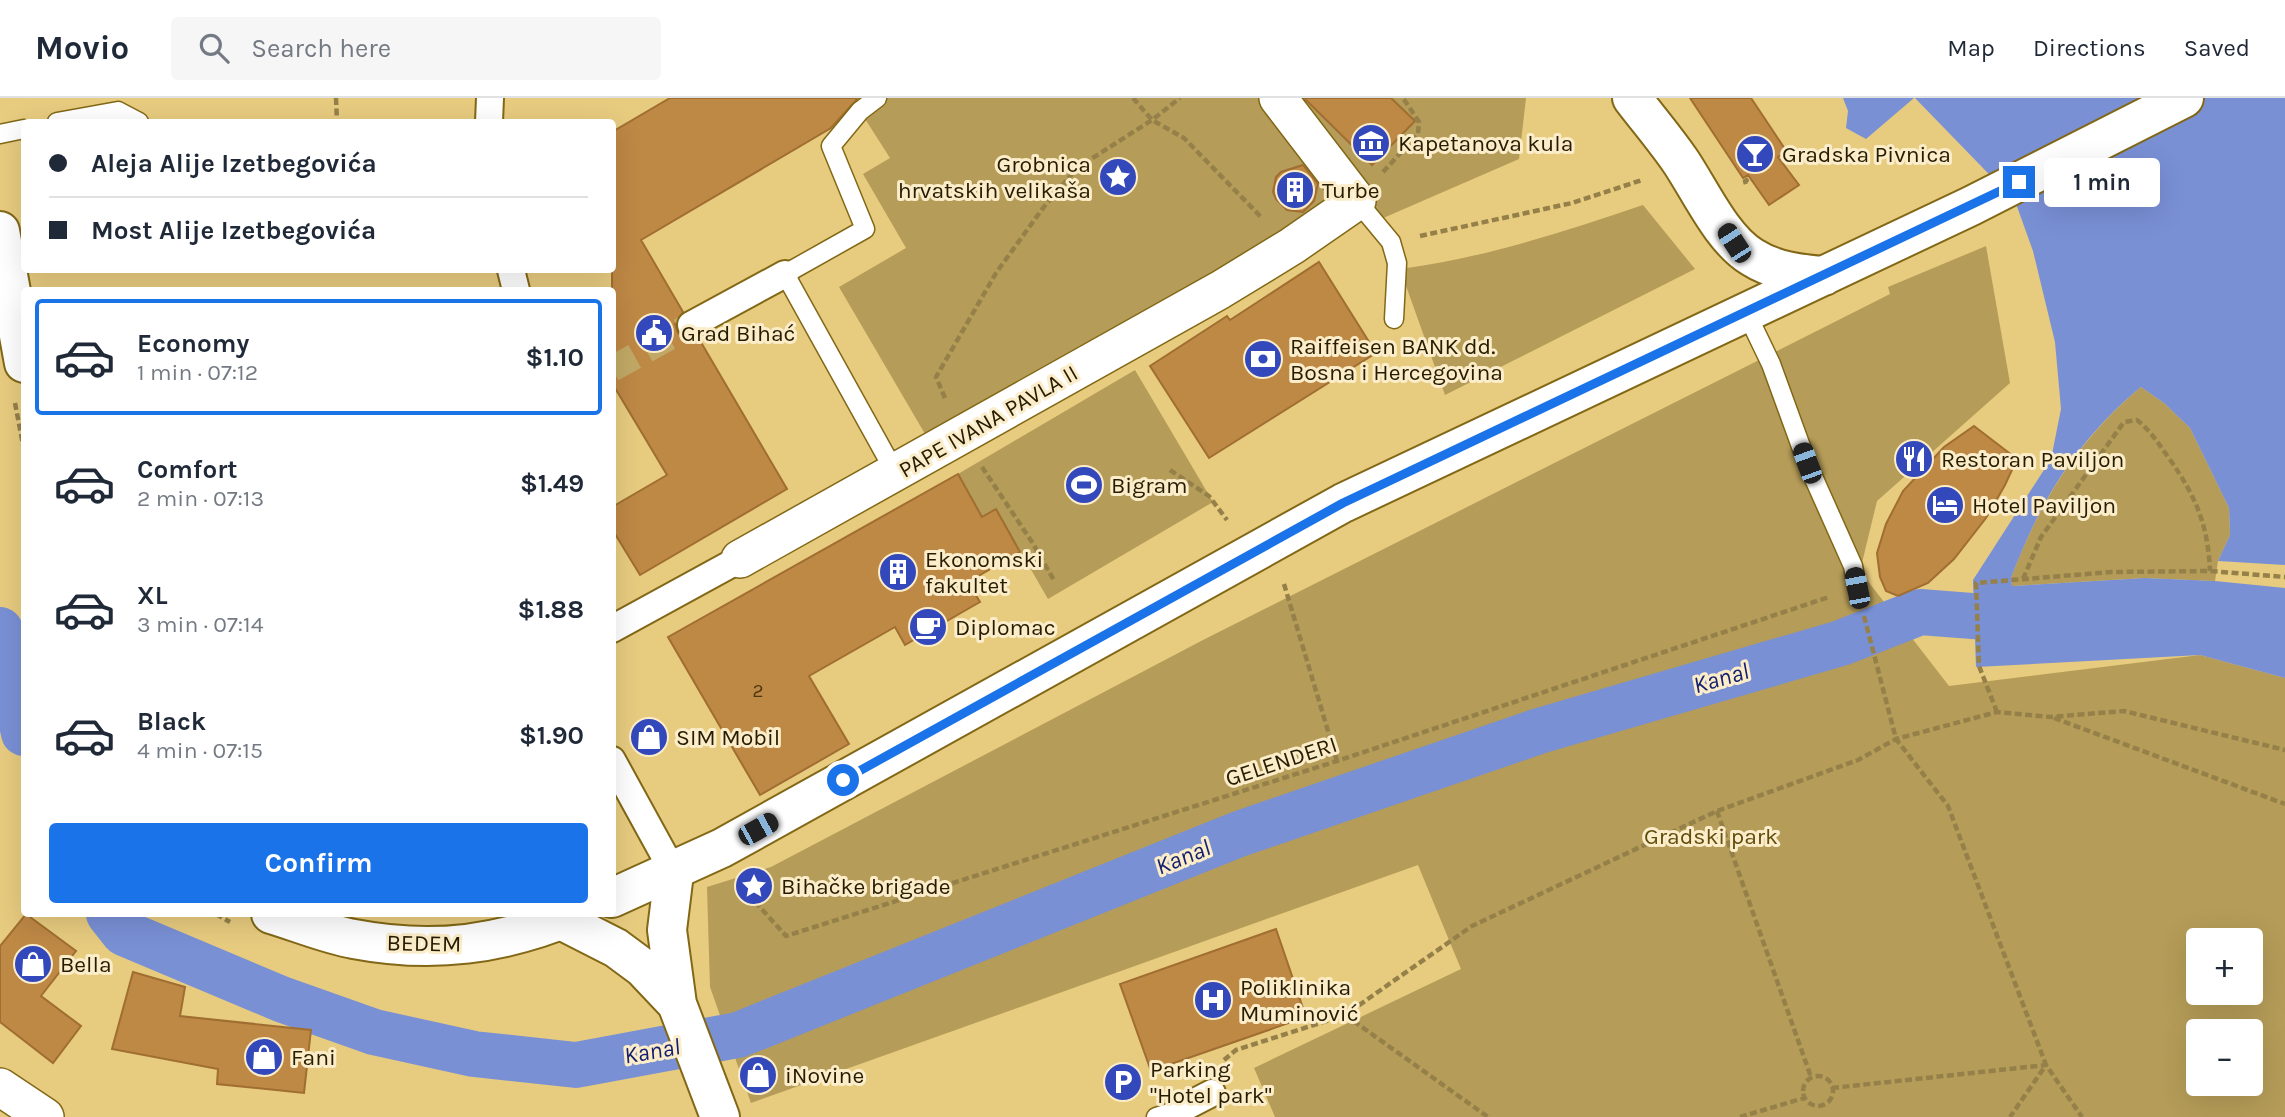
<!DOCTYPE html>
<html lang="en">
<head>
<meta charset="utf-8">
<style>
  :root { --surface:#fff; --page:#f6f6f7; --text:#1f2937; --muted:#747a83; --line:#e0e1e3; --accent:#1a73e8 }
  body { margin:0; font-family:Karla,sans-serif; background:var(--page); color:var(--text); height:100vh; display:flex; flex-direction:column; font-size:26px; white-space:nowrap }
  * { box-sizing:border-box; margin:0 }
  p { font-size:23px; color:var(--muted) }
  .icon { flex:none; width:38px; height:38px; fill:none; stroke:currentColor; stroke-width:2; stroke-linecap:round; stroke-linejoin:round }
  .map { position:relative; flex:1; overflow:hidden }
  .sheet { position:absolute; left:21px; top:189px; width:595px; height:630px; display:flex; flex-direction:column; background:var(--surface); border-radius:7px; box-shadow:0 7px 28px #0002 }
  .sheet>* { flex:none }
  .hud { position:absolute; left:21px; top:21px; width:595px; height:154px; border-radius:7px; box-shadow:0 7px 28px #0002; display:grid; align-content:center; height:154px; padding:0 28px; background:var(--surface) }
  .tools { position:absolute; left:2186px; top:830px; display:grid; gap:14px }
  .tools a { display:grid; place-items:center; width:77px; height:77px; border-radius:7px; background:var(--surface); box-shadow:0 7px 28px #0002; font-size:35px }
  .end { position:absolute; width:32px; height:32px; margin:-16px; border:9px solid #1a73e8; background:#fff; box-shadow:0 0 0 4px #fff }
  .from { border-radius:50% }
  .bubble { position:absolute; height:49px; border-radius:7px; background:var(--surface); box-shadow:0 7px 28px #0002; font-size:23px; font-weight:700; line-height:49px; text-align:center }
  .car { position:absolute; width:21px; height:42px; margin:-21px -10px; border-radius:9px; box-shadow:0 0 5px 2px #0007; background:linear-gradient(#222 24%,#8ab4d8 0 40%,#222 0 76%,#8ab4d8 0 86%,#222 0) }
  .hud b { display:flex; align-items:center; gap:24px; height:66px; font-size:26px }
  .hud b+b { border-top:2px solid var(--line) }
  .hud i { width:18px; height:18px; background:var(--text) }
  ul { padding:12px 0 0; list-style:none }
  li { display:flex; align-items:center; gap:21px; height:116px; margin:0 14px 10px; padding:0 14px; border:4px solid transparent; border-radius:7px }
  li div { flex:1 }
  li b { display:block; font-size:26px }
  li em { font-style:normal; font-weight:700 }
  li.on { border-color:var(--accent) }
  li>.icon { width:63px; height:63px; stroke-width:1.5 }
  .cta { display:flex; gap:14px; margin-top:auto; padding:14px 28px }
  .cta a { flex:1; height:80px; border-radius:7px; background:var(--accent); color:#fff; font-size:28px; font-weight:700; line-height:80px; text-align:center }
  header { display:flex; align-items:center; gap:42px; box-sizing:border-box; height:98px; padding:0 35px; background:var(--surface); border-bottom:2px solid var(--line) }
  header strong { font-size:33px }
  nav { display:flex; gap:38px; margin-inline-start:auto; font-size:24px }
  .search { width:490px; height:63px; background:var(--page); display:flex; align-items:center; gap:18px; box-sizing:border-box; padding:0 24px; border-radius:7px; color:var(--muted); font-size:26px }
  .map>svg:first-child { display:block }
  .green { fill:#b59c58; fill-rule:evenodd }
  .water { fill:#7990d5 }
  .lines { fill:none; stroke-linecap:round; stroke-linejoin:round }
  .canal { stroke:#7990d5; stroke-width:46 }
  .building { fill:#be8845; stroke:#a06e31; stroke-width:2 }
  .pedestrian-tunnel { stroke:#c1a866; stroke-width:26; stroke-dasharray:26 13; stroke-linecap:butt }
  .service-casing { stroke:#826816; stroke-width:21 }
  .pedestrian-casing { stroke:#826816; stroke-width:30 }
  .minor-casing { stroke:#826816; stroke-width:40 }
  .tertiary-casing { stroke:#826816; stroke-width:42 }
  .secondary-casing { stroke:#826816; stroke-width:42 }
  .path { stroke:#958049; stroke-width:4.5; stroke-dasharray:7 3.5; stroke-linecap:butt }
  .service { stroke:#fff; stroke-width:18 }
  .pedestrian { stroke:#fff; stroke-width:26 }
  .minor { stroke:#fff; stroke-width:37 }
  .tertiary { stroke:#fff; stroke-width:38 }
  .secondary { stroke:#fff; stroke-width:38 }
  .route { stroke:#1a73e8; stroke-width:9 }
  .labels { text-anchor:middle; stroke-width:6; stroke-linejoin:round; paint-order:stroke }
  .number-label { font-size:19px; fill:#4d3711 }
  .poi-label { font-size:23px; fill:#271c00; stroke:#fbedc9; text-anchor:start }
  .street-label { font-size:23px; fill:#271c00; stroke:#fbedc9 }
  .park-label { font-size:23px; fill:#614c0b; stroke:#fbedc9 }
  .water-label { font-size:24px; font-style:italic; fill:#141f6f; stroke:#fbedc9 }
</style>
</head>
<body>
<header>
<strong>Movio</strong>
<div class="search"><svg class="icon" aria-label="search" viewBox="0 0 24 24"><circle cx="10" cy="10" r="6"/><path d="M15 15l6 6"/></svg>Search here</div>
<nav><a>Map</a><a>Directions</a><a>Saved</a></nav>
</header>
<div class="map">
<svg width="2285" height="1019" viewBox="0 0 2285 1019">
  <rect width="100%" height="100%" fill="#e7cb7f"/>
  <!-- green -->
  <path class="green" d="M877 0H1526L1519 61 1381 121 1357 103 935 353 839 189 906 150 863 76 890 60 860 13Z
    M1643 107 1695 171 1445 297 1400 171C1484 160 1563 134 1643 107Z
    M1986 148 2010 285 1877 403 1860 473 1949 588 2200 557 2285 580V1019H1275L1254 970 1461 871 1418 767 751 1005 710 889 707 789 771 769 1203 542 1890 196 1888 189ZM2198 842H2250V894H2198ZM2198 933H2250V985H2198Z
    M1135 272 1213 404 1048 501 996 411 982 419 958 376Z
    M2141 289 2164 305 2190 330 2229 410 2230 437 2218 463 2215 483 2145 480 2012 488 2011 480C2040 403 2078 342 2141 289Z"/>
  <!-- water -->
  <path class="water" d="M1843 0H1914L1866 41 1846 30 1848 13Z
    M1915 0H2285V467L2218 463 2230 437 2229 410 2190 330 2164 305 2141 289C2077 342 2040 403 2011 480L2012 488 2145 480 2215 483 2285 490V580L2200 557 1976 569 1973 482 2051 361 2061 311 2055 244 2033 153 2015 103Z"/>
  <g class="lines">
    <!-- canal -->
    <path class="canal" d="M0 532 24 635
      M109 816 124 835 281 901 374 934 474 956 576 967 738 937 1239 736 1539 633 1841 545 1920 514 2037 523"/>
  </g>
  <!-- building -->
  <path class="building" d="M670 0H858L831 30 641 142 683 214 675 226 678 235 690 243 699 241 787 391 640 477 612 431V409L667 377 612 285V34Z
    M1304 0H1391L1415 23 1372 67Z
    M1690 0H1751L1787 54 1778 59 1799 87 1769 107 1748 77 1743 80Z
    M1303 67 1318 86 1314 103 1303 114 1287 112 1276 101 1273 94 1276 79 1281 74Z
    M1319 164 1376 255 1209 360 1150 268 1227 218 1230 222Z
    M1974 328 2017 361 2005 387 1986 420 1954 461 1928 485 1898 498 1886 493 1880 479 1877 455 1886 426 1903 393 1944 349Z
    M958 376 982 419 996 411 1020 454 968 484 980 504 905 547 895 529 809 578 849 646 760 697 668 539Z
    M26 816 76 853 41 898 81 928 53 965 0 924V848Z
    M1276 831 1306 919 1151 973 1120 886Z
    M133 874 185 889 180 918 311 932 304 995 217 986 218 971 112 951Z"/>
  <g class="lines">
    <!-- pedestrian-tunnel -->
    <path class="pedestrian-tunnel" d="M612 271 691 227"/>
    <defs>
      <path id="service" d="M877 0 860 13 831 48 865 131 785 176 896 376
        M57 24 118 13 139 24
        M0 36 24 31
        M1357 103 1391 144 1397 165 1394 221
        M1746 214 1771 266 1807 365 1853 468 1857 490
        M1156 1019 1181 1011"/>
      <path id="pedestrian" d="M489 24 490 0
        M511 172 516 192
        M691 227 785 176
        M612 531 740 461
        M612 662 674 775
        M1181 1011 1212 995"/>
      <path id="minor" d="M740 461 1220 192 1292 148 1357 103 1278 0
        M0 989 45 1019"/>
      <path id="tertiary" d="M674 775 667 832 677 906 720 1019
        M561 822 616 850 643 870 677 906"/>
      <path id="secondary" d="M1632 0C1648 21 1666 42 1681 64 1701 94 1722 141 1752 159 1774 173 1799 176 1824 178
        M0 133 24 265
        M612 800 722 750 1343 405 1971 108 2184 0
        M271 816C298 824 326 836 354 841 433 856 502 847 576 816"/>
    </defs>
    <!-- service casing -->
    <use href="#service" class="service-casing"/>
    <!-- pedestrian casing -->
    <use href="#pedestrian" class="pedestrian-casing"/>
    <!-- minor casing -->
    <use href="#minor" class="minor-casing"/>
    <!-- tertiary casing -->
    <use href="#tertiary" class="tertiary-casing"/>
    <!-- secondary casing -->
    <use href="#secondary" class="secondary-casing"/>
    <!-- path -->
    <path class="path" d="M336 0 337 24
      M1133 0 1152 22 1184 40 1262 120
      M1383 74 1418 36 1419 24 1403 0
      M1746 86 1745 83 1750 80
      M1420 138 1572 105 1642 82
      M945 300 936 279 996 175 1043 110 1077 70 1152 22 1180 0
      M15 305 24 352
      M982 369 1032 444 1055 484
      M1170 372 1209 398 1227 422
      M2023 481 2041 439 2124 324 2137 322C2152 334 2160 348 2171 363 2197 401 2208 428 2210 473
      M1284 486 1337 663
      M1864 518 1896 641 1948 708 2046 967 2010 1019
      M1997 614 1979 568 1976 485 2111 474 2210 473 2285 479
      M2054 620 2285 706
      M1717 713 1811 979
      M741 788 786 838 1337 663 1829 499
      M216 816 230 824
      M1345 917 1488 1019
      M1224 962 1236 952 1345 917 1472 828 1717 713 1858 662 1896 641 1997 614 2050 619 2124 613 2285 652
      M1803 993a15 15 0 1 1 30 0a15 15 0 1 1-30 0Z
      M1832 990 2046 967 2082 1019
      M1740 1019 1804 1000"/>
    <!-- service -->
    <use href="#service" class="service"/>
    <!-- pedestrian -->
    <use href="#pedestrian" class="pedestrian"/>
    <!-- minor -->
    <use href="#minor" class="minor"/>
    <!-- tertiary -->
    <use href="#tertiary" class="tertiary"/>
    <!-- secondary -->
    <use href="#secondary" class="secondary"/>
  </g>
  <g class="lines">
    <!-- route -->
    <path class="route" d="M843 682 1343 405 2019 84"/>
  </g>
  <!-- icons -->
  <defs>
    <symbol id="museum-disc" viewBox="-11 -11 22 22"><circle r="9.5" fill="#3349bb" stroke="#fbedc9"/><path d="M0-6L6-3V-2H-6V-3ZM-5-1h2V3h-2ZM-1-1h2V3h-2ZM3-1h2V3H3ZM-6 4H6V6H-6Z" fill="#fff"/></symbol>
    <symbol id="bar-disc" viewBox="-11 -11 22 22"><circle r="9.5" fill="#3349bb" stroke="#fbedc9"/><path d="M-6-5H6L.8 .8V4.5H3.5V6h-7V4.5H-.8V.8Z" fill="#fff"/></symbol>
    <symbol id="sight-disc" viewBox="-11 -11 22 22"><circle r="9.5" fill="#3349bb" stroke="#fbedc9"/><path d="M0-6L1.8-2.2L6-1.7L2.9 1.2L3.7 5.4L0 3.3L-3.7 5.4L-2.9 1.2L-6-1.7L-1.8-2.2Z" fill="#fff"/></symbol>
    <symbol id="building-disc" viewBox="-11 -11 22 22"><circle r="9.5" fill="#3349bb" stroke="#fbedc9"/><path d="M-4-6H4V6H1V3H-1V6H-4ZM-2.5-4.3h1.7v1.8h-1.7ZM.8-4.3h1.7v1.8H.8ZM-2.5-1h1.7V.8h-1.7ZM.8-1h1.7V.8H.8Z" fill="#fff"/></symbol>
    <symbol id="civic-disc" viewBox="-11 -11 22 22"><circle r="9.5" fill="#3349bb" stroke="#fbedc9"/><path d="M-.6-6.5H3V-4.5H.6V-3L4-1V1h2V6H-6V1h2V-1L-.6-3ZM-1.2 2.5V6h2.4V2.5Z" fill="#fff"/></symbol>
    <symbol id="bank-disc" viewBox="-11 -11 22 22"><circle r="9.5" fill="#3349bb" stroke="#fbedc9"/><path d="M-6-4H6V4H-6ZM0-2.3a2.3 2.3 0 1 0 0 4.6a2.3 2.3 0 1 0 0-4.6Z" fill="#fff"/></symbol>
    <symbol id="restaurant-disc" viewBox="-11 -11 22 22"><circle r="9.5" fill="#3349bb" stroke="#fbedc9"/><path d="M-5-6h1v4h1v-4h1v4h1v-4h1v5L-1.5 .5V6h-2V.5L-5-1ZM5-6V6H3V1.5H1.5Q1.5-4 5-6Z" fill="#fff"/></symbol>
    <symbol id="stadium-disc" viewBox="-11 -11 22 22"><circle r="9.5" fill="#3349bb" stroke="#fbedc9"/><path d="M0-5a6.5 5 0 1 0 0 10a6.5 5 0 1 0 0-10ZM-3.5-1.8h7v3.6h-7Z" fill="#fff"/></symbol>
    <symbol id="hotel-disc" viewBox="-11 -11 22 22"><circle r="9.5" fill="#3349bb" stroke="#fbedc9"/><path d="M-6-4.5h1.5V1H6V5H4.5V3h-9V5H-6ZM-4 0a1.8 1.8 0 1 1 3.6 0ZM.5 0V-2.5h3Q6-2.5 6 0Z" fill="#fff"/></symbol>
    <symbol id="cafe-disc" viewBox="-11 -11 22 22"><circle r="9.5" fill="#3349bb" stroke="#fbedc9"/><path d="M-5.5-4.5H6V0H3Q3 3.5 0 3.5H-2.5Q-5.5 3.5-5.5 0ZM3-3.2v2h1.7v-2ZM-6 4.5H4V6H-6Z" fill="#fff"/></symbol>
    <symbol id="shop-disc" viewBox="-11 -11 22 22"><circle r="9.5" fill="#3349bb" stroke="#fbedc9"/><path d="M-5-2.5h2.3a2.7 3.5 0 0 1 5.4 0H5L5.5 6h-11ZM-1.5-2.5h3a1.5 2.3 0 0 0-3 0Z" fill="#fff"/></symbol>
    <symbol id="hospital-disc" viewBox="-11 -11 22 22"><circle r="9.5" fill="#3349bb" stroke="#fbedc9"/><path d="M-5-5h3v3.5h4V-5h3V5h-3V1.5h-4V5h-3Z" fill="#fff"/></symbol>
    <symbol id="parking-disc" viewBox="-11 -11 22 22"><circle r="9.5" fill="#3349bb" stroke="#fbedc9"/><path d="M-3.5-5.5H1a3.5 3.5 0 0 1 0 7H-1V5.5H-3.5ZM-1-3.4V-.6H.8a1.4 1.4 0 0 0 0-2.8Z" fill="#fff"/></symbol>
  </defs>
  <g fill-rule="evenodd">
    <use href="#museum-disc" x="1349" y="23" width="44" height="44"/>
    <use href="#bar-disc" x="1733" y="34" width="44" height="44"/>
    <use href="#sight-disc" x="1096" y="57" width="44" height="44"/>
    <use href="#building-disc" x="1273" y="70" width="44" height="44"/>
    <use href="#civic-disc" x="632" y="213" width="44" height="44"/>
    <use href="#bank-disc" x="1241" y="239" width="44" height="44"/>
    <use href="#restaurant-disc" x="1892" y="339" width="44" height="44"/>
    <use href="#stadium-disc" x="1062" y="365" width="44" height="44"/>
    <use href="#hotel-disc" x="1923" y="385" width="44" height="44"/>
    <use href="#building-disc" x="876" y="452" width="44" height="44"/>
    <use href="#cafe-disc" x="906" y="507" width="44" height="44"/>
    <use href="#shop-disc" x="627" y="617" width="44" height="44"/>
    <use href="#sight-disc" x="732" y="766" width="44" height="44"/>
    <use href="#shop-disc" x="11" y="844" width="44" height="44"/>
    <use href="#hospital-disc" x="1191" y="880" width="44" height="44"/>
    <use href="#shop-disc" x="242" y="937" width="44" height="44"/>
    <use href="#shop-disc" x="736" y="955" width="44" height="44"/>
    <use href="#parking-disc" x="1101" y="962" width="44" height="44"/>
  </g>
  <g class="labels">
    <!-- number labels -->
    <g class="number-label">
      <text x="758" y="599">2</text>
    </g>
    <!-- poi labels -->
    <g class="poi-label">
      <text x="1398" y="53">Kapetanova kula</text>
      <text x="1782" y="64">Gradska Pivnica</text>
      <text x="1091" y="74" text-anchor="end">Grobnica<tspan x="1091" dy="26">hrvatskih velikaša</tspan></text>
      <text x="1322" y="100">Turbe</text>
      <text x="681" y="243">Grad Bihać</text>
      <text x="1290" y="256">Raiffeisen BANK dd.<tspan x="1290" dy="26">Bosna i Hercegovina</tspan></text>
      <text x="1941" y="369">Restoran Paviljon</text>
      <text x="1111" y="395">Bigram</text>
      <text x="1972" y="415">Hotel Paviljon</text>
      <text x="925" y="469">Ekonomski<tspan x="925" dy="26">fakultet</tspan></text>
      <text x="955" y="537">Diplomac</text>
      <text x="676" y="647">SIM Mobil</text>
      <text x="781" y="796">Bihačke brigade</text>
      <text x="60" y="874">Bella</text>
      <text x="1240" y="897">Poliklinika<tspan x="1240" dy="26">Muminović</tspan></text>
      <text x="291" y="967">Fani</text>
      <text x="1150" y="979">Parking<tspan x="1150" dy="26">"Hotel park"</tspan></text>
      <text x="785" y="985">iNovine</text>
    </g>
    <!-- street labels -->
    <g class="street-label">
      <text transform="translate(988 323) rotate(-30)" y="8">PAPE IVANA PAVLA II</text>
      <text transform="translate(1281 663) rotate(-18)" y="8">GELENDERI</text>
      <text transform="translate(424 845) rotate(1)" y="8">BEDEM</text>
    </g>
    <!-- park labels -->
    <g class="park-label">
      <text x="1711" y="746">Gradski park</text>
    </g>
    <!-- water labels -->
    <g class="water-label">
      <text transform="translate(1721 580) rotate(-16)" y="8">Kanal</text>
      <text transform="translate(1183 759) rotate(-22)" y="8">Kanal</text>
      <text transform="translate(652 953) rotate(-10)" y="8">Kanal</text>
    </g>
  </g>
</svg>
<div class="tools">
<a>+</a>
<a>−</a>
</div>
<i class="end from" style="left:843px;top:682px"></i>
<i class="end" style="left:2019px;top:84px"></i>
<div class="bubble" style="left:2044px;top:60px;width:116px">1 min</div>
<i class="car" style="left:1734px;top:145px;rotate:327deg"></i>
<i class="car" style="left:1807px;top:365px;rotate:340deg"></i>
<i class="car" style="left:1857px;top:490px;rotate:349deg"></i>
<i class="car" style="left:758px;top:731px;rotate:61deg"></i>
<div class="hud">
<b><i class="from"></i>Aleja Alije Izetbegovića</b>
<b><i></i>Most Alije Izetbegovića</b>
</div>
<section class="sheet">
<ul>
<li class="on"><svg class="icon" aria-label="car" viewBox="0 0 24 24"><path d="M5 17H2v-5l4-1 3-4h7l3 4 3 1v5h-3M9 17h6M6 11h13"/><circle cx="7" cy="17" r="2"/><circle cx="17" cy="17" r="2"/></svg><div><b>Economy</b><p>1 min · 07:12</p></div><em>$1.10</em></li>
<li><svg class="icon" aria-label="car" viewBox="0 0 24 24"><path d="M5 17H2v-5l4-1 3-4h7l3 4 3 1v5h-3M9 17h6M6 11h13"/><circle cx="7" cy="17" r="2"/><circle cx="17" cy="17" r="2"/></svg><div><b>Comfort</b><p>2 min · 07:13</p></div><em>$1.49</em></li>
<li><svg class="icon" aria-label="car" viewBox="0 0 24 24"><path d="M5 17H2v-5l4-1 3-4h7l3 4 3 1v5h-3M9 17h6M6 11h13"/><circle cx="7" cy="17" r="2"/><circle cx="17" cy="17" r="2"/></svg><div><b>XL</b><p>3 min · 07:14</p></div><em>$1.88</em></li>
<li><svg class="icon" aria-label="car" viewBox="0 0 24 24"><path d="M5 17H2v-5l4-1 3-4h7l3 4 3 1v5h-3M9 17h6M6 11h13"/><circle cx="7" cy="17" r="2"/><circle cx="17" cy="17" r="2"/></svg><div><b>Black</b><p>4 min · 07:15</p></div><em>$1.90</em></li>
</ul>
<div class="cta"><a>Confirm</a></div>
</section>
</div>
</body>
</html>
